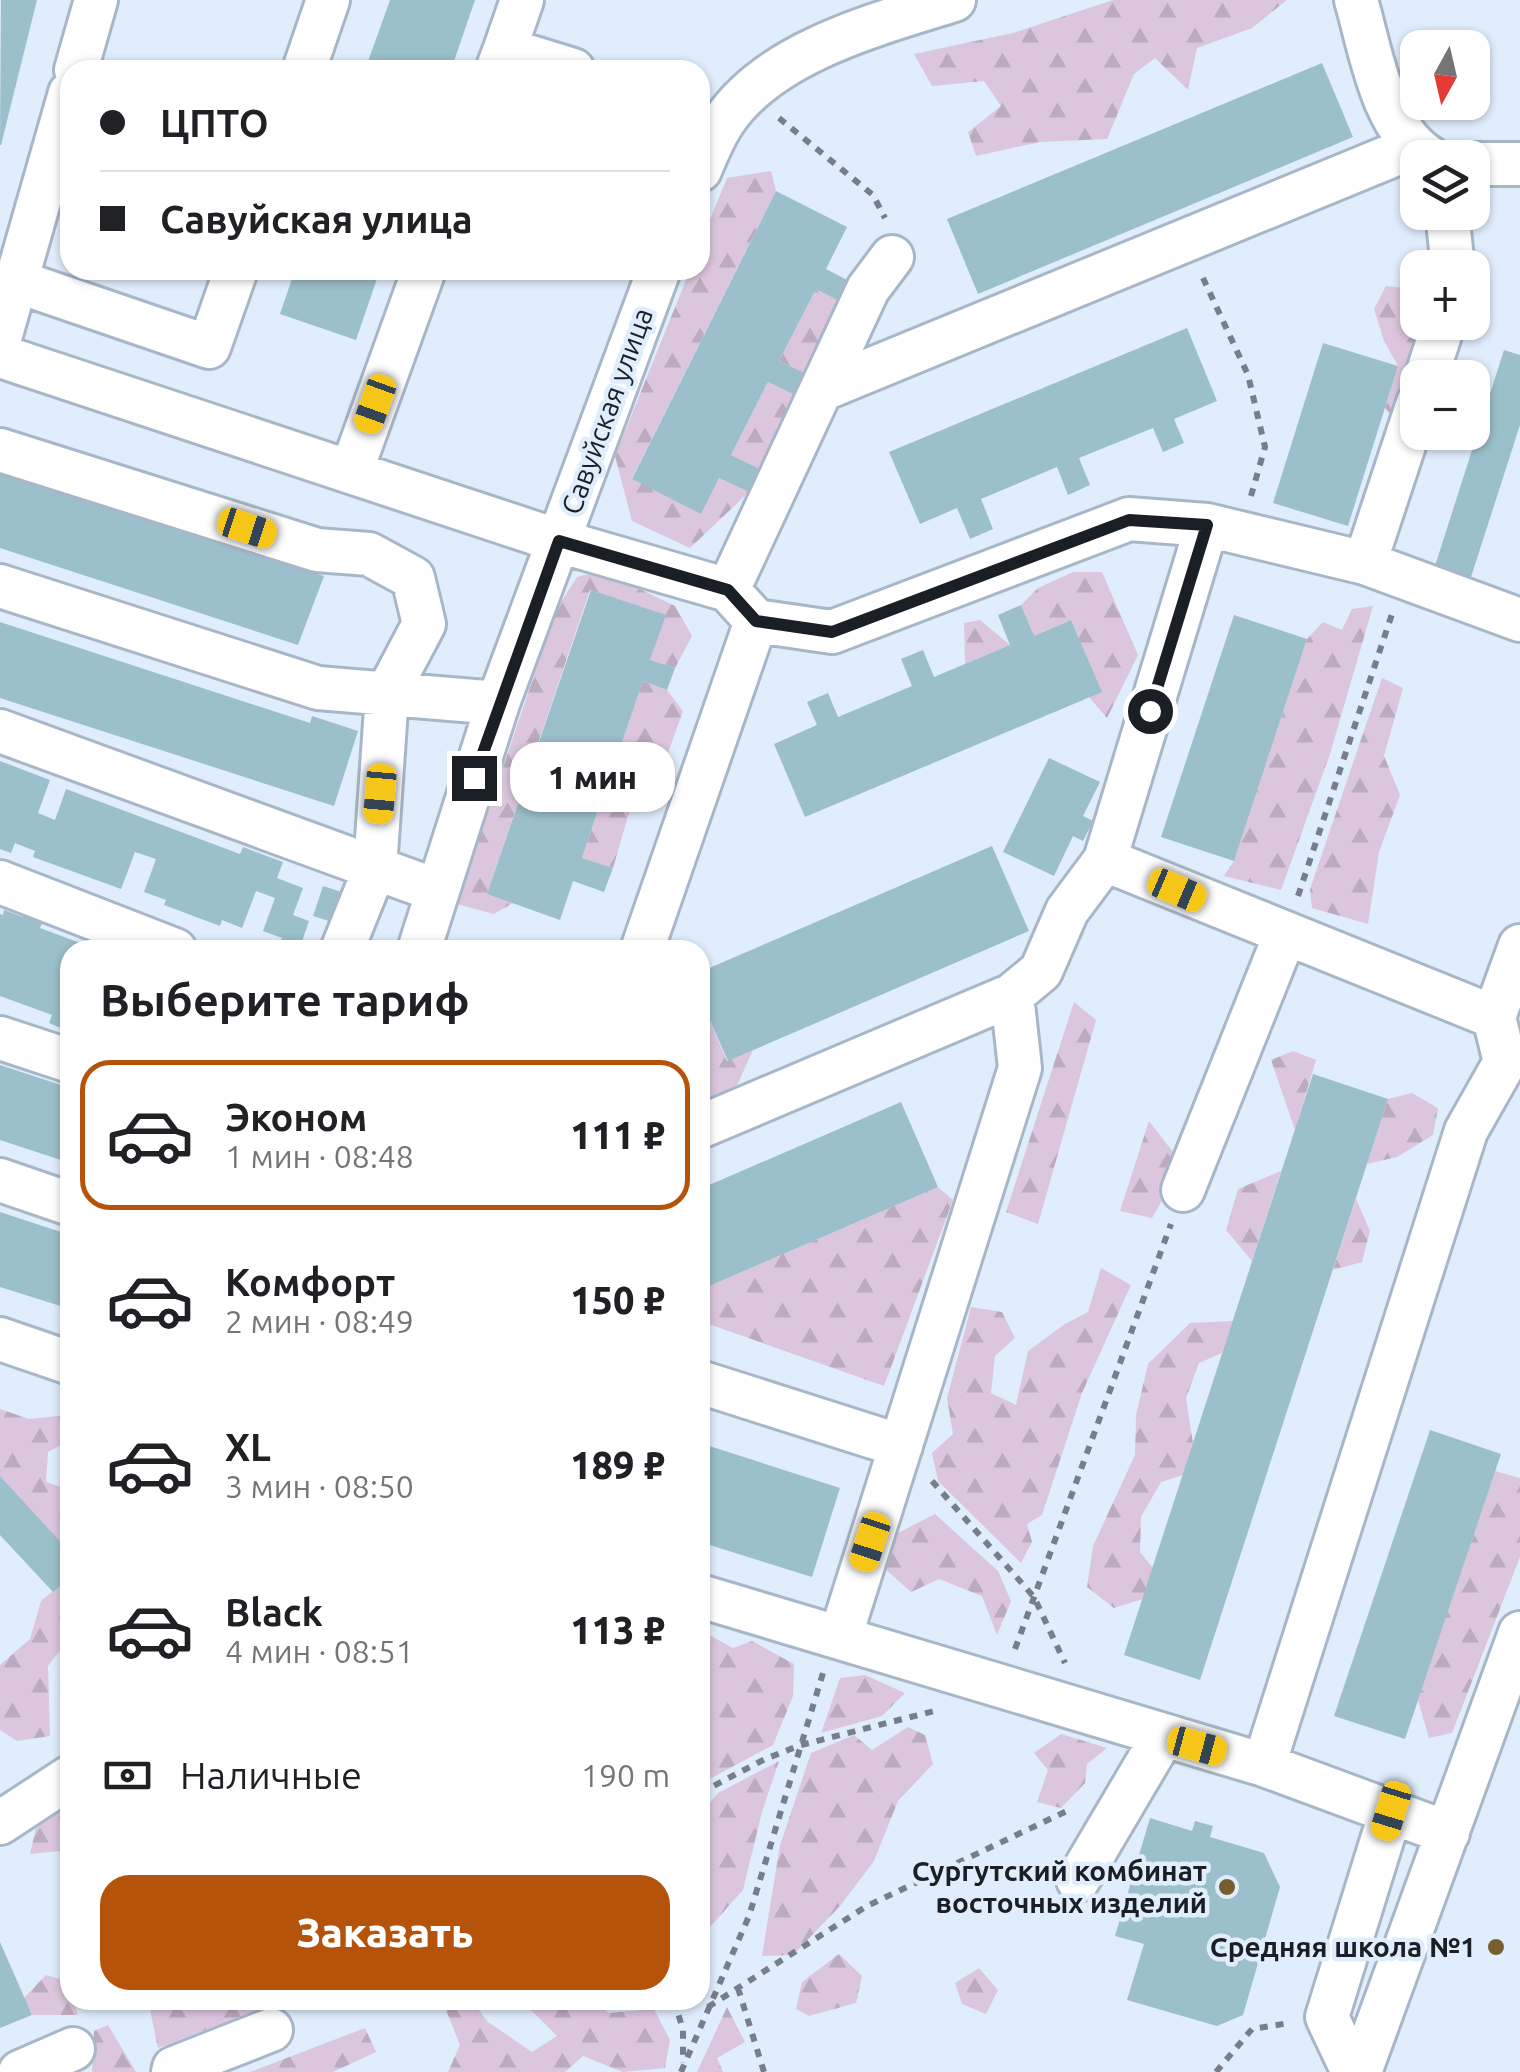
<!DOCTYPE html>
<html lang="ru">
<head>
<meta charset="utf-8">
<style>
  :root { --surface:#fff; --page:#f2f2f2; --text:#202124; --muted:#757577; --line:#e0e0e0; --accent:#b45309 }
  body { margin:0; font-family:Ubuntu,sans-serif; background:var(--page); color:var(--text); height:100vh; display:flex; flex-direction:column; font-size:38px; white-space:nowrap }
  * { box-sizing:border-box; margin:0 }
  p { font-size:32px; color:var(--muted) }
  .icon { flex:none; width:55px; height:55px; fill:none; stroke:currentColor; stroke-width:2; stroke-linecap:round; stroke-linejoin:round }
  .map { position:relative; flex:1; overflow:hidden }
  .side { position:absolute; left:60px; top:940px; width:650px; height:1070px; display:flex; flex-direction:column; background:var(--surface); border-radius:30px; box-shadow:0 2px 8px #0004 }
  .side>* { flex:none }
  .guide { position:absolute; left:60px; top:60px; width:650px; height:220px; border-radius:30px; box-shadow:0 2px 8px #0004; display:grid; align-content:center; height:220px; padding:0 40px; background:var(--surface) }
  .needle { width:65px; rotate:188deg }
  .controls { position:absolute; left:1400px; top:30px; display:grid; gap:20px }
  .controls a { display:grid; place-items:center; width:90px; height:90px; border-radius:20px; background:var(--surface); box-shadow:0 2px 8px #0004; font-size:50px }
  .end { position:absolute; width:45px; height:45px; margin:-22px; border:12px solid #191f25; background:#fff; box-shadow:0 0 0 5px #fff }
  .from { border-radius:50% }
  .bubble { position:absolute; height:70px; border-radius:30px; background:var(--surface); box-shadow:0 2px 8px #0004; font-size:32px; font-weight:800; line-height:70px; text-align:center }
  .car { position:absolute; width:30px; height:60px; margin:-30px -15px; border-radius:12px; box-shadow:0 0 8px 2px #0007; background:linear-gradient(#f5c518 24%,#345 0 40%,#f5c518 0 76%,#345 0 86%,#f5c518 0) }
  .guide b { display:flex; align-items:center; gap:35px; height:95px; font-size:38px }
  .guide b+b { border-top:2px solid var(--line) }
  .guide i { width:25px; height:25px; background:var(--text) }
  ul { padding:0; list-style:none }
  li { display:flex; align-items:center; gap:30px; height:150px; margin:0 20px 15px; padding:0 20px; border:5px solid transparent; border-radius:30px }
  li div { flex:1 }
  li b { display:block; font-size:38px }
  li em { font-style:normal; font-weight:800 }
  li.active { border-color:var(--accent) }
  li>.icon { width:90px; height:90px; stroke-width:1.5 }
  h2 { padding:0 40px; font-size:45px; line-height:120px }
  .pay { display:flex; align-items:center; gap:25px; height:110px; padding:0 40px; font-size:38px }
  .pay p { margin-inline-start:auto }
  .button { display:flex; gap:20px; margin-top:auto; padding:20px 40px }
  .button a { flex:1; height:115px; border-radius:30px; background:var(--accent); color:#fff; font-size:40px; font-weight:800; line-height:115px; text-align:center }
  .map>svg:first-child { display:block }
  .forest { fill:url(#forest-firs) }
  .building { fill:#9bbfcb }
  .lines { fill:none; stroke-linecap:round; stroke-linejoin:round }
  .minor-casing { stroke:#a8b7c8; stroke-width:48 }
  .path { stroke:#757e89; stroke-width:6; stroke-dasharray:8 8; stroke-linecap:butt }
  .minor { stroke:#fff; stroke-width:42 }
  .route { stroke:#191f25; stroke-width:12 }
  .poi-dot { fill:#775e2f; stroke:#e0edfc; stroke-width:4 }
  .labels { text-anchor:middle; stroke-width:9; stroke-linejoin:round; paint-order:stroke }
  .street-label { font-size:28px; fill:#191f25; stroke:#e0edfc }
  .poi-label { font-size:28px; font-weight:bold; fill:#191f25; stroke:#e0edfc; text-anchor:end }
</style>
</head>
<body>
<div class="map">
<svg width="1520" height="2072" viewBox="0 0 1520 2072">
  <defs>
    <pattern id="forest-firs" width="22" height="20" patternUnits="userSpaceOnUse" patternTransform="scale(2.5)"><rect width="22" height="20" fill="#dcc6de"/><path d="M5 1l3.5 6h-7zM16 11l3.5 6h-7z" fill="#bcaabe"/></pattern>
  </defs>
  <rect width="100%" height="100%" fill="#e0edfc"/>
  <!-- forest -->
  <path class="forest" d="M1113 0H1287L1252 28 1197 48 1188 90 1155 58 1134 74 1107 139 1040 142 976 156 968 132 1001 106 984 81 932 86 914 54 1013 33Z
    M771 171 776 191 632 478 701 513 719 478 749 492 690 548 632 521 615 456 690 270H700V244L727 178Z
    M1386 286 1405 288 1417 297 1418 322 1430 323 1419 356 1407 359 1411 384 1396 420 1385 408 1398 366 1384 341 1374 309Z
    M816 289 839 301 805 373 779 361Z
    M768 382 795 395 760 469 731 455Z
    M602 571 675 606 692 636 675 668 650 660 665 615 590 590 487 894 513 903 494 914 457 904 556 610 577 577Z
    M1073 572H1102L1138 655 1107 718 1089 697 1101 691 1071 620 1034 636 1021 605 1038 588Z
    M1373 606 1330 754 1281 890 1224 876 1234 861 1307 639 1323 622 1342 630 1352 609Z
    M980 620 1010 645 965 664 964 623Z
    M1382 678 1403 688 1384 756 1400 795 1379 852 1368 924 1312 908 1310 889Z
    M643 681 667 690 683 711 668 753 644 766 617 757Z
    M608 780 636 789 613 868 582 858Z
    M700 998 727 1061 753 1050 735 1090 700 1105Z
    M1074 1002 1096 1020 1038 1224 1006 1212Z
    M1293 1051 1316 1060 1295 1130 1271 1060Z
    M1412 1093 1438 1108 1433 1135 1397 1157 1367 1164 1388 1099Z
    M1149 1121 1173 1152 1164 1197 1152 1218 1120 1211Z
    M1281 1171 1252 1261 1226 1230 1238 1189Z
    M938 1187 953 1200 884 1386 700 1321V1290Z
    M1356 1199 1370 1231 1362 1262 1333 1270Z
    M1101 1268 1131 1285 1082 1393 1042 1515 1027 1524 1032 1542 1021 1563 938 1481 932 1453 953 1434 947 1398 971 1307 1002 1312 1015 1338 995 1356 991 1393 1016 1405 1028 1351 1065 1324 1088 1312Z
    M1233 1321 1222 1353 1199 1363 1186 1398 1193 1443 1183 1475 1161 1482 1141 1517 1140 1552 1153 1568 1143 1599 1114 1608 1087 1587 1093 1546 1135 1455 1136 1415 1148 1364 1190 1323Z
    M0 1409 29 1419 66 1415 70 1420V1440L48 1452 46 1482 70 1490V1552L0 1477Z
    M1495 1471 1520 1478V1557L1452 1733 1429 1738 1418 1700Z
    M935 1514 998 1571 1011 1601 997 1635 982 1596 939 1579 911 1592 884 1568 894 1535Z
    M70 1577V1637L48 1666 50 1736 17 1741 0 1730V1665L30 1639 41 1601Z
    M700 1630 733 1648 752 1641 794 1664 793 1696 773 1745 700 1784Z
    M865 1675 905 1693 882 1716 821 1733 840 1678Z
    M908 1727 925 1735 933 1764 898 1801 874 1861 840 1906 793 1955 762 1956 780 1845 811 1753 854 1735 872 1750Z
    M1061 1734 1107 1748 1087 1764 1085 1783 1061 1808 1037 1802 1048 1770 1034 1753Z
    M779 1761 762 1812 743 1890 700 1938V1815L718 1793Z
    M70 1803V1850L30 1854 36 1828Z
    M839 1954 862 1976 856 2003 809 2016 796 2009 802 1982Z
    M979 1968 998 1990 986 2014 962 2004 955 1983Z
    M46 1975 67 1981 70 2000H73L78 2015H32L24 1998Z
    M148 2000H283L158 2048Z
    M442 2000H471L488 2022 532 2052 557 2036 521 2000H592L609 2013 654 2009 670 2040 665 2068 623 2072 583 2056 565 2072H448L460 2045Z
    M727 2007 745 2042 717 2058 723 2072H697Z
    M108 2025 136 2072H92L94 2031Z
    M365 2028 376 2052 333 2072H250Z"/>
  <!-- building -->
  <path class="building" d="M1 0H37L1 145H0Z
    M390 0H475L451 70H365Z
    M1322 63 1353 137 978 294 947 219Z
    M776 191 847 227 826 269 849 281 839 301 816 289 779 361 805 373 795 395 768 382 731 455 760 469 749 492 719 478 701 514 632 479Z
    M295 270H380L356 340 280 314Z
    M1187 328 1217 401 1174 419 1184 443 1163 452 1153 428 1079 458 1090 485 1068 495 1057 467 981 499 993 529 970 539 957 508 920 524 889 452Z
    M1323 343 1398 366 1348 526 1273 503Z
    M1504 350 1520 355V425L1471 577 1435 566Z
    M0 472 324 576 298 645 0 548Z
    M591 590 666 615 650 660 675 668 667 690 643 681 617 757 644 766 636 789 608 780 582 858 613 868 604 892 573 881 560 920 487 894Z
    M1021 605 1034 636 1071 620 1102 692 805 817 774 744 817 725 807 702 828 693 838 717 912 686 901 659 923 650 934 677 1010 645 998 615Z
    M1234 615 1307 639 1234 861 1161 837Z
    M0 622 310 723 312 716 358 731 334 806 0 698Z
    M1049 758 1100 782 1083 816 1093 821 1083 841 1073 836 1054 876 1003 852Z
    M0 761 50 780 38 813 55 820 66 789 240 854 243 847 283 862 277 878 303 888 293 915 309 921 299 950 279 947 282 938 263 931 275 898 256 891 242 928 222 920 220 926 164 905 166 900 144 892 156 859 135 852 121 889 33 857 35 851 15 843 11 853 0 849Z
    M992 846 1029 931 728 1061 700 998V972Z
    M323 886 342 892 332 922 313 916Z
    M4 910 23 917 25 912 44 919 40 928 99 950H70V1032L49 1023 52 1015 0 996V914L3 915Z
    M0 1065 70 1088V1163L0 1140Z
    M1313 1074 1388 1099 1200 1680 1124 1655Z
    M901 1102 938 1187 700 1290V1189Z
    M0 1212 70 1235V1309L0 1287Z
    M1430 1430 1501 1454 1405 1739 1334 1716Z
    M700 1443 840 1488 812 1577 700 1542Z
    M0 1476 70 1552V1577L53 1592 0 1535Z
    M1150 1818 1192 1831 1195 1821 1213 1826 1210 1837 1264 1853 1280 1887 1243 2015 1217 2026 1127 2000 1144 1944 1115 1936Z
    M0 1942 32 2015 0 2028Z"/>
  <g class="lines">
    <defs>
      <path id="minor" d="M1356 0C1371 51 1381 128 1430 158
        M505 49 522 0
        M76 70 96 0
        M304 70 328 0
        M497 70 505 49 573 70
        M1472 164H1520
        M700 170C707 153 714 136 724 121 771 51 878 24 954 0
        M1447 212 1453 268
        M16 281 209 347 236 270
        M0 338 70 93
        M0 356 559 541 728 590 756 621 832 632 1129 519 1207 525 1365 563 1520 620
        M1426 378 1444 322
        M821 390 1413 147
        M0 450 317 550 369 554 413 578 424 624 387 694 375 868 342 950
        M351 472 424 270
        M1365 563 1418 403
        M0 586 318 688 498 703
        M728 590 868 289 892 257
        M0 731 438 891
        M1105 860 1494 1017
        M0 882 175 950
        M419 950 498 703 659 270
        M642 950 756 621
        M0 1038 70 1061
        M700 1127 1012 995 1041 971 1067 911 1105 860 1207 525
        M0 1180 70 1204
        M1183 1190 1285 935
        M0 1339 70 1363
        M700 1382 901 1446
        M700 1596 1264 1765 1448 1833
        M840 1638 1020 1068 1012 995
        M1264 1765 1466 1131 1505 1062 1494 1017 1520 946
        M0 1823 70 1777
        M1078 1880 1163 1736
        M20 2072 73 2049
        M173 2072 174 2068 271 2030
        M1353 2072 1327 2017 1391 1811
        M1360 2072 1520 1633"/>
    </defs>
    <!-- minor casing -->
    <use href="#minor" class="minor-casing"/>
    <!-- path -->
    <path class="path" d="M779 118 873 195 885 218
      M1203 278 1248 375 1265 447 1251 496
      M1298 896 1392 614
      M932 1481 1034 1597 1065 1663
      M1015 1649 1171 1224
      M700 1793 765 1759 801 1745 938 1710
      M738 1988 764 2072
      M674 2000 683 2030V2063
      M708 2007 867 1906 1071 1809
      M681 2072 749 1916 823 1673
      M1216 2072 1252 2029 1289 2023"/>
    <!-- minor -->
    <use href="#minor" class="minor"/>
  </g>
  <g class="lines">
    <!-- route -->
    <path class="route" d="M474 778 559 541 728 590 756 621 832 632 1129 520 1207 525 1150 711"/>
  </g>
  <!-- markers -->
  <g class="poi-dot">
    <circle cx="1227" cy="1887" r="10"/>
    <circle cx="1496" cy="1947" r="10"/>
  </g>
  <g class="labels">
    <!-- street labels -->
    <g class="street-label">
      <text transform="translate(607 411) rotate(-70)" y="10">Савуйская улица</text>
    </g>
    <!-- poi labels -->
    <g class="poi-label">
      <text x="1207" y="1881">Сургутский комбинат<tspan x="1207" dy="32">восточных изделий</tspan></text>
      <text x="1476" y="1957">Средняя школа №1</text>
    </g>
  </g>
</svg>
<div class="controls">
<a><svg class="needle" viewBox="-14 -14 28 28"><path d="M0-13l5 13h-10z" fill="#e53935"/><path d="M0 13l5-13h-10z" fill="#757577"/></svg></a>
<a><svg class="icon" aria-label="layers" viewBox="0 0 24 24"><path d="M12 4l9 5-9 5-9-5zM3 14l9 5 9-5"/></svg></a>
<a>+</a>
<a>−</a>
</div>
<i class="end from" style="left:1150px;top:711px"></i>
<i class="end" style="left:474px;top:778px"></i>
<div class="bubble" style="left:510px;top:742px;width:165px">1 мин</div>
<i class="car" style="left:375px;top:404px;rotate:200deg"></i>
<i class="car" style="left:247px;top:528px;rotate:108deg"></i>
<i class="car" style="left:380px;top:794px;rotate:185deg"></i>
<i class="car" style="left:1177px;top:890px;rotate:113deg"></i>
<i class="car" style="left:870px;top:1542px;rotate:198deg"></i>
<i class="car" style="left:1197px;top:1746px;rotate:105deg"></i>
<i class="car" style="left:1391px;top:1811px;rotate:197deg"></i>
<div class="guide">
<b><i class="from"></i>ЦПТО</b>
<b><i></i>Савуйская улица</b>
</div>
<section class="side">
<h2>Выберите тариф</h2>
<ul>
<li class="active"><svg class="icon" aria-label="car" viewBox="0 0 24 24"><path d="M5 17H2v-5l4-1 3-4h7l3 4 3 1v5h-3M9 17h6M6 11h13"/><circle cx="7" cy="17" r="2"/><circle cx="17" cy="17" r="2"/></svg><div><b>Эконом</b><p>1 мин · 08:48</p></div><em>111 ₽</em></li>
<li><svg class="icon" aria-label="car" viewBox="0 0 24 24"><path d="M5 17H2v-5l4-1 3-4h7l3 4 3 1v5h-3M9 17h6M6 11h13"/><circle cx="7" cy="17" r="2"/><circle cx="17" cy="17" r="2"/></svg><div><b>Комфорт</b><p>2 мин · 08:49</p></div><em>150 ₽</em></li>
<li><svg class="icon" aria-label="car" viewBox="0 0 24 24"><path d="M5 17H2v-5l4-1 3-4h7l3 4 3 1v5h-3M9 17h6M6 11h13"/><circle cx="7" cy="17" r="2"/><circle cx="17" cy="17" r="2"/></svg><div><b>XL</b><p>3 мин · 08:50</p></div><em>189 ₽</em></li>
<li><svg class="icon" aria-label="car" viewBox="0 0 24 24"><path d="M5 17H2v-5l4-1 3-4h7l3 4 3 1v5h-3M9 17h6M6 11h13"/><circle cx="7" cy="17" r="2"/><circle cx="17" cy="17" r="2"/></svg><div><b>Black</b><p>4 мин · 08:51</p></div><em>113 ₽</em></li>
</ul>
<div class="pay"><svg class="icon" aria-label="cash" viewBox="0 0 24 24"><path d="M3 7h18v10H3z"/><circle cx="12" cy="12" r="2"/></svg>Наличные<p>190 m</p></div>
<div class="button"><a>Заказать</a></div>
</section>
</div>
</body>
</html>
